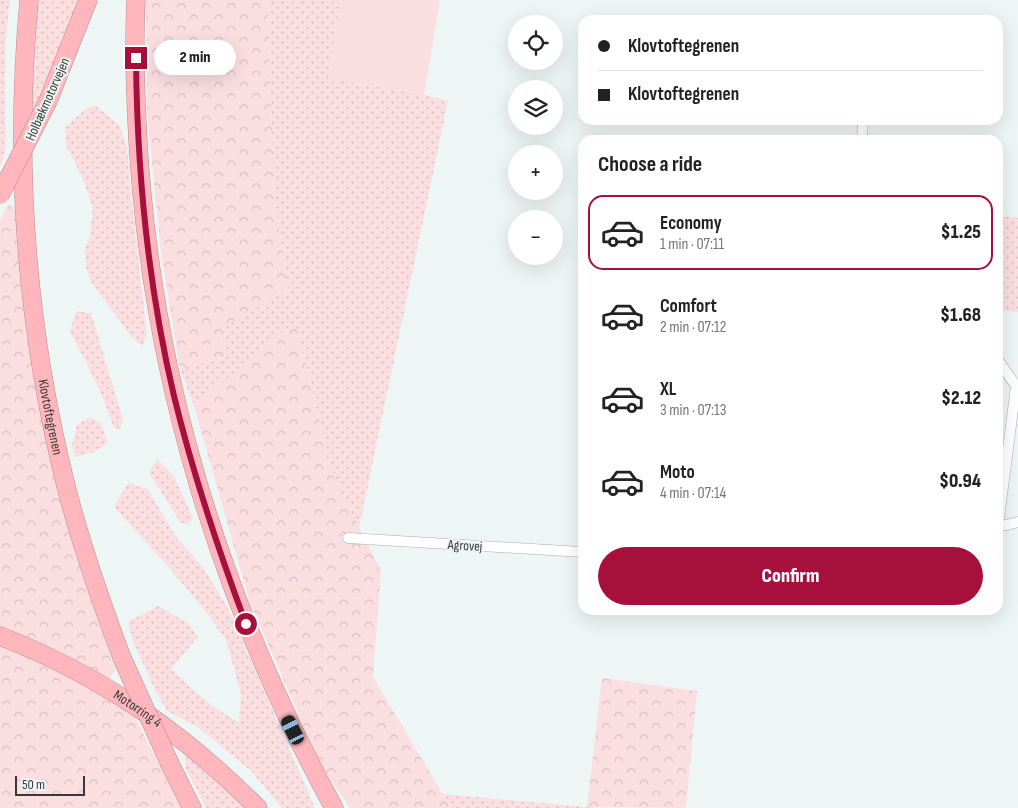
<!DOCTYPE html>
<html lang="en">
<head>
<meta charset="utf-8">
<style>
  :root { --surface:#fff; --page:#f2f2f2; --text:#222; --muted:#767676; --line:#e0e0e0; --accent:#a70f3c }
  body { margin:0; font-family:"Sofia Sans Condensed",sans-serif; background:var(--page); color:var(--text); height:100vh; display:flex; flex-direction:column; font-size:19px; white-space:nowrap }
  * { box-sizing:border-box; margin:0 }
  p { font-size:16px; color:var(--muted) }
  .icon { flex:none; width:28px; height:28px; fill:none; stroke:currentColor; stroke-width:2; stroke-linecap:round; stroke-linejoin:round }
  .map { position:relative; flex:1; overflow:hidden }
  .side { position:absolute; left:578px; top:135px; width:425px; height:480px; display:flex; flex-direction:column; background:var(--surface); border-radius:15px; box-shadow:0 5px 20px #0002 }
  .side>* { flex:none }
  .guide { position:absolute; left:578px; top:15px; width:425px; height:110px; border-radius:15px; box-shadow:0 5px 20px #0002; display:grid; align-content:center; height:110px; padding:0 20px; background:var(--surface) }
  .fabs { position:absolute; left:508px; top:15px; display:grid; gap:10px }
  .fabs a { display:grid; place-items:center; width:55px; height:55px; border-radius:50%; background:var(--surface); box-shadow:0 5px 20px #0002; font-size:25px }
  .scale { position:absolute; left:15px; bottom:12px; width:70px; box-sizing:border-box; padding-left:5px; border:2px solid #373a39; border-top:0; font-size:14px; line-height:18px; white-space:nowrap; color:#373a39; -webkit-text-stroke:4px #eef6f5; paint-order:stroke }
  .end { position:absolute; width:22px; height:22px; margin:-11px; border:6px solid #a70f3c; background:#fff; box-shadow:0 0 0 2px #fff }
  .from { border-radius:50% }
  .bubble { position:absolute; height:35px; border-radius:18px; background:var(--surface); box-shadow:0 5px 20px #0002; font-size:16px; font-weight:800; line-height:35px; text-align:center }
  .car { position:absolute; width:15px; height:30px; margin:-15px -8px; border-radius:6px; box-shadow:0 0 4px 1px #0007; background:linear-gradient(#222 24%,#8ab4d8 0 40%,#222 0 76%,#8ab4d8 0 86%,#222 0) }
  .guide b { display:flex; align-items:center; gap:18px; height:48px; font-size:19px }
  .guide b+b { border-top:1px solid var(--line) }
  .guide i { width:12px; height:12px; background:var(--text) }
  ul { padding:0; list-style:none }
  li { display:flex; align-items:center; gap:15px; height:75px; margin:0 10px 8px; padding:0 10px; border:2px solid transparent; border-radius:15px }
  li div { flex:1 }
  li b { display:block; font-size:19px }
  li em { font-style:normal; font-weight:800 }
  li.current { border-color:var(--accent) }
  li>.icon { width:45px; height:45px; stroke-width:1.5 }
  h2 { padding:0 20px; font-size:22px; line-height:60px }
  .primary-button { display:flex; gap:10px; margin-top:auto; padding:10px 20px }
  .primary-button a { flex:1; height:58px; border-radius:30px; background:var(--accent); color:#fff; font-size:20px; font-weight:800; line-height:58px; text-align:center }
  .map>svg:first-child { display:block }
  .grass { fill:url(#grass-dots) }
  .forest { fill:url(#forest-crowns) }
  .pitch { fill:#fbdee0 }
  .lines { fill:none; stroke-linecap:round; stroke-linejoin:round }
  .street-casing { stroke:#a8aeae; stroke-width:11 }
  .highway-casing { stroke:#b98b8f; stroke-width:19 }
  .street { stroke:#fff; stroke-width:10 }
  .highway { stroke:#ffb7bd; stroke-width:18 }
  .highway-bridge-casing { stroke:#b98b8f; stroke-width:19; stroke-linecap:butt }
  .highway-bridge { stroke:#ffb7bd; stroke-width:18 }
  .route { stroke:#a70f3c; stroke-width:6 }
  .labels { text-anchor:middle; stroke-width:4; stroke-linejoin:round; paint-order:stroke }
  .street-label { font-size:14px; fill:#373a39; stroke:#eef6f5 }
</style>
</head>
<body>
<div class="map">
<svg width="1018" height="808" viewBox="0 0 1018 808">
  <defs>
    <pattern id="grass-dots" width="8" height="8" patternUnits="userSpaceOnUse" patternTransform="scale(1.25)"><rect width="8" height="8" fill="#fbdee0"/><path d="M2 2h.1M6 6h.1" fill="none" stroke="#d8bfc1" stroke-width="1.8" stroke-linecap="round"/></pattern>
    <pattern id="forest-crowns" width="20" height="18" patternUnits="userSpaceOnUse" patternTransform="scale(1.25)"><rect width="20" height="18" fill="#fbdee0"/><path d="M2 6a3 3 0 1 1 6 0M12 15a3 3 0 1 1 6 0" fill="none" stroke="#d8bfc1"/></pattern>
  </defs>
  <rect width="100%" height="100%" fill="#eef6f5"/>
  <!-- grass -->
  <path class="grass" d="M0 0H10C5 34 5 70 5 105 5 124 10 149 0 166Z
    M38 0H79L61 49 34 109H31Z
    M268 0H341L328 78 424 95 448 101 359 528 334 478 295 323 194 406 180 368 223 358 222 327 288 290 274 194Z
    M95 105 120 126 127 147 131 196 147 334 142 346 131 336 91 282 86 266 85 248 90 236 93 208 83 179 66 145 65 128 83 111Z
    M998 216 1018 218V312L998 310Z
    M76 311 91 313 123 419 120 429 114 428C103 394 87 363 70 332Z
    M90 417 101 423 108 443 94 452 75 457 72 445 77 425Z
    M157 459 174 476 193 518 189 524 181 523 149 473Z
    M128 483 148 489 174 534 204 569 228 608 315 808H282L251 771 198 727 167 711 155 690 134 644 128 622 158 606 188 623 198 637 171 669C192 688 213 710 239 722L241 694 226 640 203 608 165 563 114 507Z
    M186 753 247 808H206L185 767Z
    M442 794 587 807 598 808H451Z"/>
  <!-- forest -->
  <path class="forest" d="M146 0H268L274 194 288 290 223 327V358L180 368 161 253 147 111Z
    M9 204 15 207 24 310 35 385 44 432 60 497 77 559 115 671 109 679 72 658 0 627V220Z
    M295 322 334 478 381 571 373 677 451 808H350L320 763 250 603 194 406Z
    M0 642 28 653 130 708 182 808H0Z
    M602 678 697 691 686 808 587 807Z"/>
  <!-- pitch -->
  <path class="pitch" d="M341 0H440L424 95 328 78Z"/>
  <g class="lines">
    <defs>
      <path id="street" d="M862 140 863 120
        M998 360 1016 386 998 526
        M998 527 1018 522
        M348 538 582 552"/>
      <g id="highway">
        <path id="s1" d="M29 0C14 163 26 327 66 486 81 545 101 602 122 658"/>
        <path d="M136 0C134 41 135 82 137 123 148 365 218 596 334 808"/>
        <path d="M48 101 88 0"/>
        <path id="s2" d="M0 636C101 675 182 732 258 808"/>
        <path d="M170 764 192 808"/>
      </g>
    </defs>
    <!-- street casing -->
    <use href="#street" class="street-casing"/>
    <!-- highway casing -->
    <use href="#highway" class="highway-casing"/>
    <!-- street -->
    <use href="#street" class="street"/>
    <!-- highway -->
    <use href="#highway" class="highway"/>
    <defs>
      <path id="highway-bridge" d="M0 195 48 101
        M122 658 170 764"/>
    </defs>
    <!-- highway-bridge casing -->
    <use href="#highway-bridge" class="highway-bridge-casing"/>
    <!-- highway-bridge -->
    <use href="#highway-bridge" class="highway-bridge"/>
  </g>
  <g class="lines">
    <!-- route -->
    <path class="route" d="M136 58C137 172 148 286 174 396 193 474 218 549 246 624"/>
  </g>
  <g class="labels">
    <!-- street labels -->
    <g class="street-label">
      <text transform="translate(47 99) rotate(-66)" y="5">Holbækmotorvejen</text>
      <text dy="5" stroke="none"><textPath href="#s1" startOffset="419">Klovtoftegrenen</textPath></text>
      <text transform="translate(465 545) rotate(3)" y="5">Agrovej</text>
      <text dy="5" stroke="none"><textPath href="#s2" startOffset="156">Motorring 4</textPath></text>
    </g>
  </g>
</svg>
<div class="fabs">
<a><svg class="icon" aria-label="locate" viewBox="0 0 24 24"><circle cx="12" cy="12" r="6"/><path d="M12 2v4M12 18v4M2 12h4M18 12h4"/></svg></a>
<a><svg class="icon" aria-label="layers" viewBox="0 0 24 24"><path d="M12 4l9 5-9 5-9-5zM3 14l9 5 9-5"/></svg></a>
<a>+</a>
<a>−</a>
</div>
<div class="scale">50 m</div>
<i class="end from" style="left:246px;top:624px"></i>
<i class="end" style="left:136px;top:58px"></i>
<div class="bubble" style="left:154px;top:40px;width:82px">2 min</div>
<i class="car" style="left:293px;top:730px;rotate:333deg"></i>
<div class="guide">
<b><i class="from"></i>Klovtoftegrenen</b>
<b><i></i>Klovtoftegrenen</b>
</div>
<section class="side">
<h2>Choose a ride</h2>
<ul>
<li class="current"><svg class="icon" aria-label="car" viewBox="0 0 24 24"><path d="M5 17H2v-5l4-1 3-4h7l3 4 3 1v5h-3M9 17h6M6 11h13"/><circle cx="7" cy="17" r="2"/><circle cx="17" cy="17" r="2"/></svg><div><b>Economy</b><p>1 min · 07:11</p></div><em>$1.25</em></li>
<li><svg class="icon" aria-label="car" viewBox="0 0 24 24"><path d="M5 17H2v-5l4-1 3-4h7l3 4 3 1v5h-3M9 17h6M6 11h13"/><circle cx="7" cy="17" r="2"/><circle cx="17" cy="17" r="2"/></svg><div><b>Comfort</b><p>2 min · 07:12</p></div><em>$1.68</em></li>
<li><svg class="icon" aria-label="car" viewBox="0 0 24 24"><path d="M5 17H2v-5l4-1 3-4h7l3 4 3 1v5h-3M9 17h6M6 11h13"/><circle cx="7" cy="17" r="2"/><circle cx="17" cy="17" r="2"/></svg><div><b>XL</b><p>3 min · 07:13</p></div><em>$2.12</em></li>
<li><svg class="icon" aria-label="car" viewBox="0 0 24 24"><path d="M5 17H2v-5l4-1 3-4h7l3 4 3 1v5h-3M9 17h6M6 11h13"/><circle cx="7" cy="17" r="2"/><circle cx="17" cy="17" r="2"/></svg><div><b>Moto</b><p>4 min · 07:14</p></div><em>$0.94</em></li>
</ul>
<div class="primary-button"><a>Confirm</a></div>
</section>
</div>
</body>
</html>
